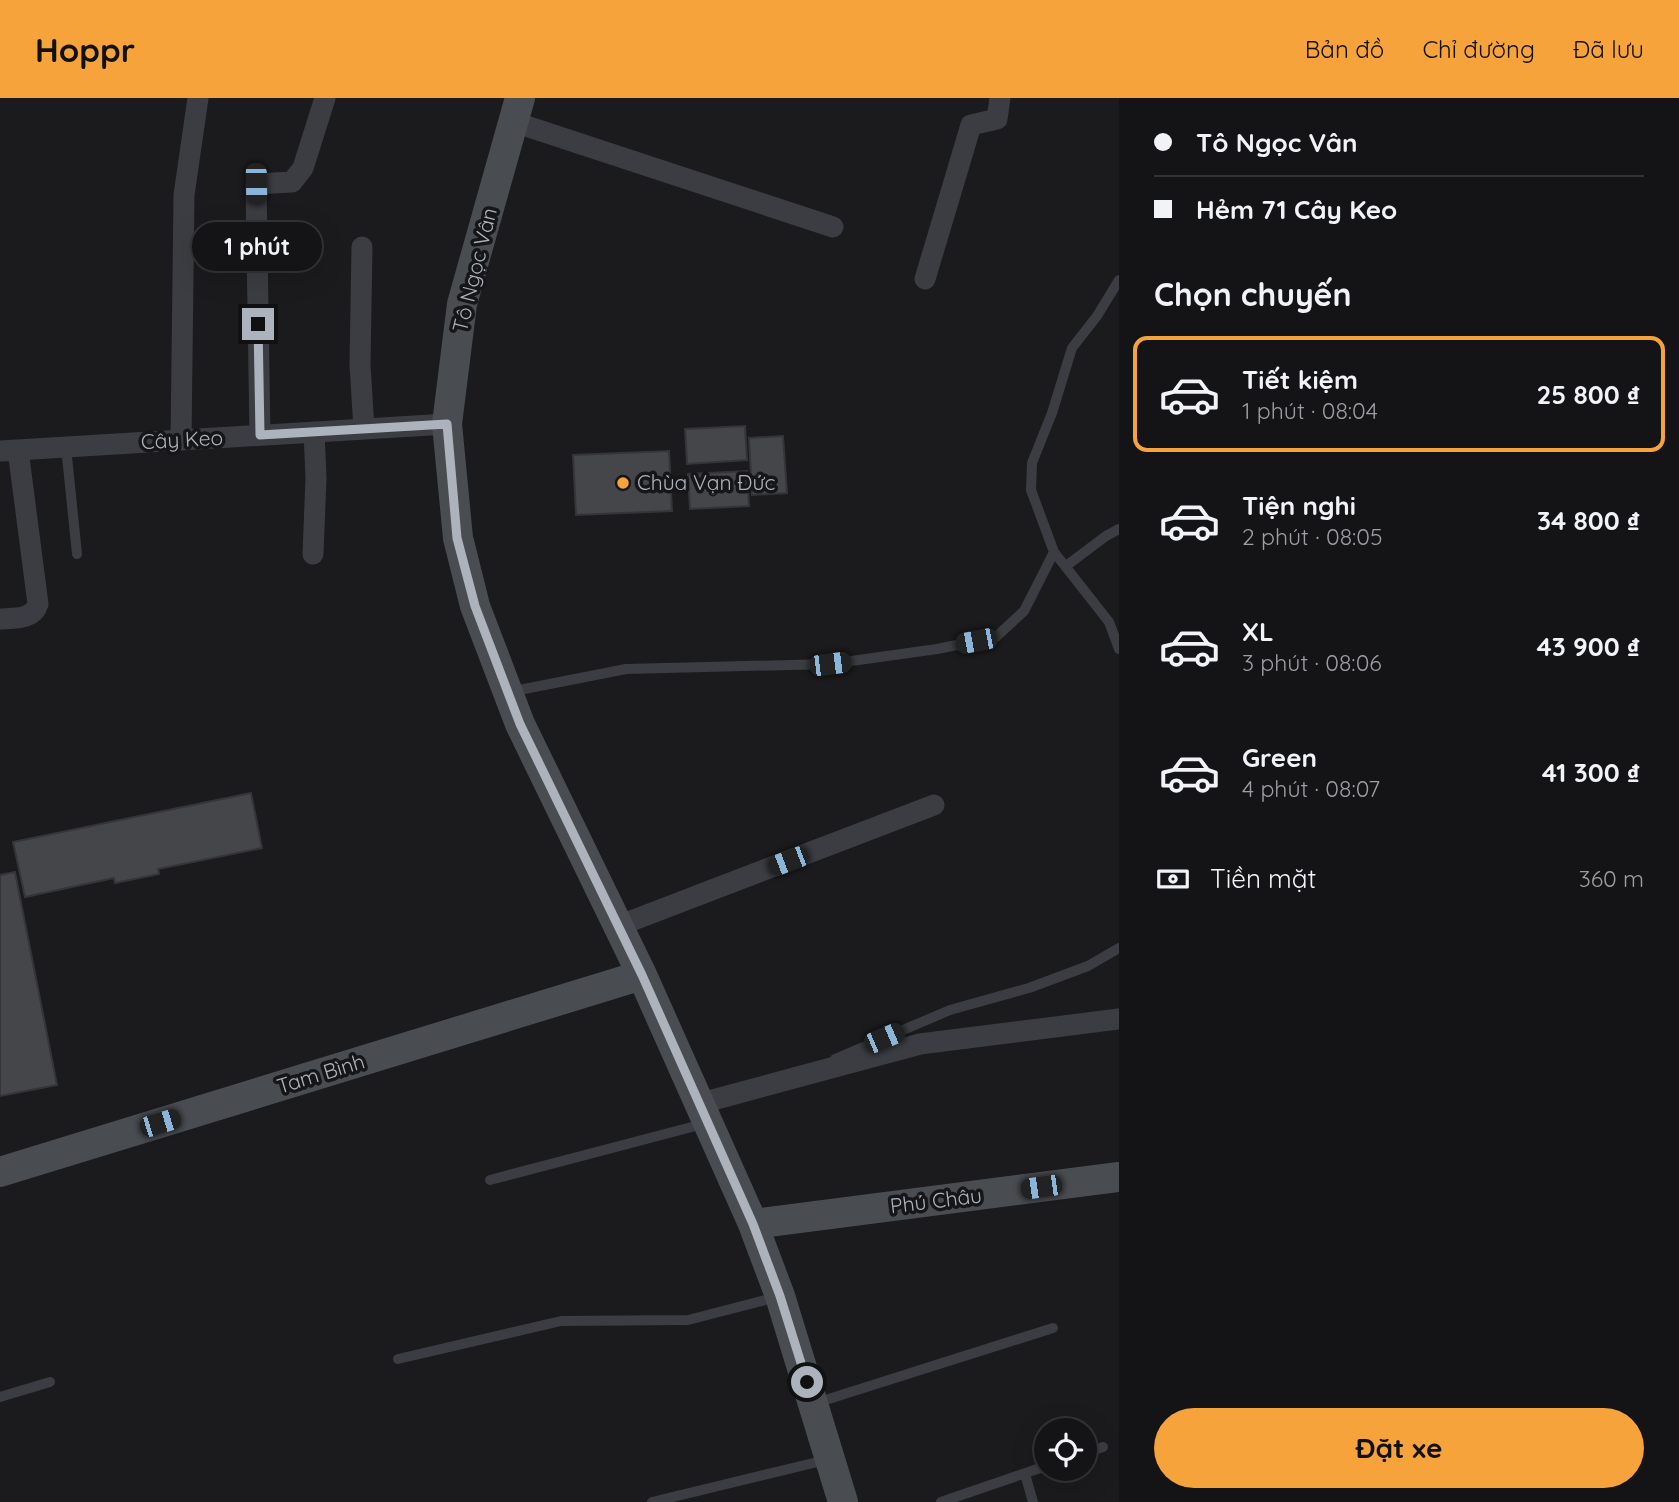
<!DOCTYPE html>
<html lang="vi">
<head>
<meta charset="utf-8">
<style>
  :root { --surface:#141416; --page:#212123; --text:#f1f3f6; --muted:#9d9ea1; --line:#333335; --accent:#f5a33a }
  body { margin:0; font-family:Quicksand,sans-serif; background:var(--page); color:var(--text); height:100vh; display:flex; flex-direction:column; font-size:26px; white-space:nowrap }
  * { box-sizing:border-box; margin:0 }
  p { font-size:23px; color:var(--muted) }
  .icon { flex:none; width:38px; height:38px; fill:none; stroke:currentColor; stroke-width:2; stroke-linecap:round; stroke-linejoin:round }
  .map { position:relative; flex:1; overflow:hidden }
  .sheet { display:flex; flex-direction:column; background:var(--surface); width:560px }
  .sheet>* { flex:none }
  .hud { display:grid; align-content:center; height:154px; padding:0 35px; background:var(--surface) }
  .fabs { position:absolute; left:1034px; top:1320px; display:grid; gap:14px }
  .fabs a { display:grid; place-items:center; width:63px; height:63px; border-radius:50%; background:var(--surface); box-shadow:0 7px 28px #0002,0 0 0 2px var(--line); font-size:35px }
  .end { position:absolute; width:32px; height:32px; margin:-16px; border:9px solid #adb3bd; background:#111; box-shadow:0 0 0 4px #111 }
  .from { border-radius:50% }
  .bubble { position:absolute; height:49px; border-radius:24px; background:var(--surface); box-shadow:0 7px 28px #0002,0 0 0 2px var(--line); font-size:23px; font-weight:700; line-height:49px; text-align:center }
  .car { position:absolute; width:21px; height:42px; margin:-21px -10px; border-radius:9px; box-shadow:0 0 5px 2px #0007; background:linear-gradient(#222 24%,#8ab4d8 0 40%,#222 0 76%,#8ab4d8 0 86%,#222 0) }
  .hud b { display:flex; align-items:center; gap:24px; height:66px; font-size:26px }
  .hud b+b { border-top:2px solid var(--line) }
  .hud i { width:18px; height:18px; background:var(--text) }
  ul { padding:0; list-style:none }
  li { display:flex; align-items:center; gap:21px; height:116px; margin:0 14px 10px; padding:0 21px; border:4px solid transparent; border-radius:14px }
  li div { flex:1 }
  li b { display:block; font-size:26px }
  li em { font-style:normal; font-weight:700 }
  li.on { border-color:var(--accent) }
  li>.icon { width:63px; height:63px; stroke-width:1.5 }
  h2 { padding:0 35px; font-size:32px; line-height:84px }
  .pay { display:flex; align-items:center; gap:18px; height:77px; padding:0 35px; font-size:26px }
  .pay p { margin-inline-start:auto }
  .cta { display:flex; gap:14px; margin-top:auto; padding:14px 35px }
  .cta a { flex:1; height:80px; border-radius:42px; background:var(--accent); color:#111; font-size:28px; font-weight:700; line-height:80px; text-align:center }
  header { display:flex; align-items:center; gap:42px; box-sizing:border-box; height:98px; padding:0 35px; background:var(--accent); color:#111 }
  header strong { font-size:33px }
  nav { display:flex; gap:38px; margin-inline-start:auto; font-size:24px }
  main { display:flex; flex:1; min-height:0 }
  .map>svg:first-child { display:block }
  .building { fill:#45464a; stroke:#353539; stroke-width:2 }
  .lines { fill:none; stroke-linecap:round; stroke-linejoin:round }
  .lane { stroke:#3b3d42; stroke-width:10 }
  .street { stroke:#3b3d42; stroke-width:21 }
  .secondary { stroke:#494d52; stroke-width:30 }
  .route { stroke:#adb3bd; stroke-width:9 }
  .poi-dot { fill:#f5a33a; stroke:#161618; stroke-width:2.5 }
  .labels { text-anchor:middle; stroke-width:7; stroke-linejoin:round; paint-order:stroke }
  .street-label { font-size:21px; fill:#adb3bd; stroke:#161618 }
  .poi-label { font-size:21px; fill:#adb3bd; stroke:#161618; text-anchor:start }
</style>
</head>
<body>
<header>
<strong>Hoppr</strong>
<nav><a>Bản đồ</a><a>Chỉ đường</a><a>Đã lưu</a></nav>
</header>
<main>
<div class="map">
<svg width="1119" height="1404" viewBox="0 0 1119 1404">
  <rect width="100%" height="100%" fill="#1b1b1d"/>
  <!-- building -->
  <path class="building" d="M745 328 747 362 687 366 685 331Z
    M783 338 787 395 752 397 749 340Z
    M669 353 672 413 576 417 573 357Z
    M747 373 749 408 690 411 688 376Z
    M251 695 262 750 158 771 159 776 115 785 114 780 25 799 13 744Z
    M15 774 57 987 0 998V777Z"/>
  <g class="lines">
    <!-- lane -->
    <path class="lane" d="M1119 182 1097 218 1072 250 1052 315 1032 365 1031 392 1054 454 1109 524 1119 551
      M66 349 77 456
      M1066 468 1106 438 1119 431
      M509 594 626 571 830 566 937 551 996 539 1024 513 1054 454
      M835 961 950 912 1029 890 1088 868 1119 850
      M490 1082 707 1025
      M398 1261 561 1223 688 1222 777 1199
      M0 1299 50 1284
      M816 1305 1053 1230
      M1085 1355 1103 1349
      M1025 1376 1033 1404
      M652 1404 826 1362
      M941 1404 1046 1368"/>
    <!-- street -->
    <path class="street" d="M514 24 833 129
      M362 149 360 267 364 331
      M925 181 971 27 997 21 1000 0
      M260 337 256 86 292 84 303 70 325 0
      M181 342 184 97 198 0
      M0 353 447 326
      M313 456 316 380 314 334
      M0 521C14 520 33 522 38 506L18 352
      M618 828 934 707
      M698 1006 920 946 1119 921"/>
    <!-- secondary -->
    <path class="secondary" d="M520 0 462 206 447 326 458 440 475 508 520 626 642 877 753 1126 780 1198 843 1404
      M0 1074 642 877
      M753 1126 1119 1079"/>
  </g>
  <g class="lines">
    <!-- route -->
    <path class="route" d="M258 226 260 337 447 326 457 440 475 508 520 626 642 877 753 1126 780 1198 807 1284"/>
  </g>
  <!-- markers -->
  <circle class="poi-dot" cx="623" cy="385" r="7"/>
  <g class="labels">
    <!-- street labels -->
    <g class="street-label">
      <text transform="translate(475 172) rotate(-76)" y="7">Tô Ngọc Vân</text>
      <text transform="translate(182 342) rotate(-3)" y="7">Cây Keo</text>
      <text transform="translate(321 976) rotate(-17)" y="7">Tam Bình</text>
      <text transform="translate(936 1103) rotate(-7)" y="7">Phú Châu</text>
    </g>
    <!-- poi labels -->
    <g class="poi-label">
      <text x="637" y="392">Chùa Vạn Đức</text>
    </g>
  </g>
</svg>
<div class="fabs">
<a><svg class="icon" aria-label="locate" viewBox="0 0 24 24"><circle cx="12" cy="12" r="6"/><path d="M12 2v4M12 18v4M2 12h4M18 12h4"/></svg></a>
</div>
<i class="end from" style="left:807px;top:1284px"></i>
<i class="end" style="left:258px;top:226px"></i>
<div class="bubble" style="left:192px;top:124px;width:130px">1 phút</div>
<i class="car" style="left:256px;top:86px;rotate:179deg"></i>
<i class="car" style="left:976px;top:543px;rotate:259deg"></i>
<i class="car" style="left:830px;top:566px;rotate:83deg"></i>
<i class="car" style="left:788px;top:763px;rotate:249deg"></i>
<i class="car" style="left:884px;top:940px;rotate:67deg"></i>
<i class="car" style="left:160px;top:1025px;rotate:73deg"></i>
<i class="car" style="left:1041px;top:1089px;rotate:262deg"></i>
</div>
<section class="sheet">
<div class="hud">
<b><i class="from"></i>Tô Ngọc Vân</b>
<b><i></i>Hẻm 71 Cây Keo</b>
</div>
<h2>Chọn chuyến</h2>
<ul>
<li class="on"><svg class="icon" aria-label="car" viewBox="0 0 24 24"><path d="M5 17H2v-5l4-1 3-4h7l3 4 3 1v5h-3M9 17h6M6 11h13"/><circle cx="7" cy="17" r="2"/><circle cx="17" cy="17" r="2"/></svg><div><b>Tiết kiệm</b><p>1 phút · 08:04</p></div><em>25 800 ₫</em></li>
<li><svg class="icon" aria-label="car" viewBox="0 0 24 24"><path d="M5 17H2v-5l4-1 3-4h7l3 4 3 1v5h-3M9 17h6M6 11h13"/><circle cx="7" cy="17" r="2"/><circle cx="17" cy="17" r="2"/></svg><div><b>Tiện nghi</b><p>2 phút · 08:05</p></div><em>34 800 ₫</em></li>
<li><svg class="icon" aria-label="car" viewBox="0 0 24 24"><path d="M5 17H2v-5l4-1 3-4h7l3 4 3 1v5h-3M9 17h6M6 11h13"/><circle cx="7" cy="17" r="2"/><circle cx="17" cy="17" r="2"/></svg><div><b>XL</b><p>3 phút · 08:06</p></div><em>43 900 ₫</em></li>
<li><svg class="icon" aria-label="car" viewBox="0 0 24 24"><path d="M5 17H2v-5l4-1 3-4h7l3 4 3 1v5h-3M9 17h6M6 11h13"/><circle cx="7" cy="17" r="2"/><circle cx="17" cy="17" r="2"/></svg><div><b>Green</b><p>4 phút · 08:07</p></div><em>41 300 ₫</em></li>
</ul>
<div class="pay"><svg class="icon" aria-label="cash" viewBox="0 0 24 24"><path d="M3 7h18v10H3z"/><circle cx="12" cy="12" r="2"/></svg>Tiền mặt<p>360 m</p></div>
<div class="cta"><a>Đặt xe</a></div>
</section>
</main>
</body>
</html>
